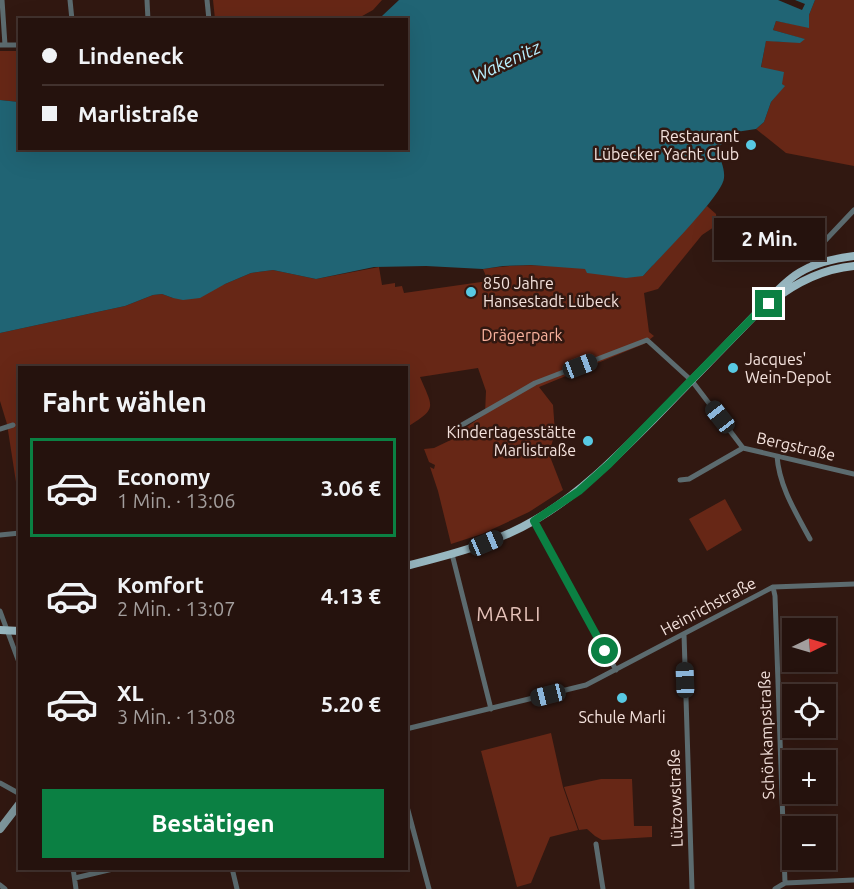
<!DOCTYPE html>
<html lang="de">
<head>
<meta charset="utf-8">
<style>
  :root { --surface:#25120d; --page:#31201b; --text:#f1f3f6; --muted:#a39e9d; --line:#42322e; --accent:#0b8043 }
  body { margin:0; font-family:Ubuntu,sans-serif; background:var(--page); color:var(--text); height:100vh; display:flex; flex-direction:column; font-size:22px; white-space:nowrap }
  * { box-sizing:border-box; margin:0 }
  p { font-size:20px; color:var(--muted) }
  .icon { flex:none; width:33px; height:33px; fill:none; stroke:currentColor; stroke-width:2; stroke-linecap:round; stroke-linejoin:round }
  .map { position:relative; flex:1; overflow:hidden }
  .drawer { position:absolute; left:18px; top:366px; width:390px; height:504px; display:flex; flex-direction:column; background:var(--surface); border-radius:0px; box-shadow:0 6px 24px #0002,0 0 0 2px var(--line) }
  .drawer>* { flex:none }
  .banner { position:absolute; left:18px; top:18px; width:390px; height:132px; border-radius:0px; box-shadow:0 6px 24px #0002,0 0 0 2px var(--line); display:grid; align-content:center; height:132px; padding:0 24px; background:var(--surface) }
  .needle { width:39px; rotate:85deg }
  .tools { position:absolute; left:782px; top:618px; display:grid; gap:12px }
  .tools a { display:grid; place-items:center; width:54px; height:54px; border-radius:0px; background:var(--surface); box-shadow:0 6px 24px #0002,0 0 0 2px var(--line); font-size:30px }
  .end { position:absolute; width:27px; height:27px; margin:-14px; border:8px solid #0b8043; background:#fff; box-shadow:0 0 0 3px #fff }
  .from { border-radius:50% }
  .bubble { position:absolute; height:42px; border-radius:0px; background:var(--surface); box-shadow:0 6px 24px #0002,0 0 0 2px var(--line); font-size:20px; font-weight:600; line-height:42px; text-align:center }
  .car { position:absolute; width:18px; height:36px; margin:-18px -9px; border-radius:8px; box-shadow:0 0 4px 2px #0007; background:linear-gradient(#222 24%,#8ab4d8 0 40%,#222 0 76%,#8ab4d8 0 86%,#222 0) }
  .banner b { display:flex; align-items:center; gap:21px; height:57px; font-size:22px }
  .banner b+b { border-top:2px solid var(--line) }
  .banner i { width:15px; height:15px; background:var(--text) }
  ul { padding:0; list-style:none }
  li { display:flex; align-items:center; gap:18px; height:99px; margin:0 12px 9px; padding:0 12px; border:3px solid transparent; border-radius:0px }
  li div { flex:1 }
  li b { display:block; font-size:22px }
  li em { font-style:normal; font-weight:600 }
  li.active { border-color:var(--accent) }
  li>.icon { width:54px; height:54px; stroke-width:1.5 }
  h2 { padding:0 24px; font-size:27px; line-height:72px }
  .primary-button { display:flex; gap:12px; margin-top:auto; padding:12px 24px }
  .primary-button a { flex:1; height:69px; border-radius:0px; background:var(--accent); color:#fff; font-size:24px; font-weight:600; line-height:69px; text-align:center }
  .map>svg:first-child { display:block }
  .green { fill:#672716 }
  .water { fill:#206474 }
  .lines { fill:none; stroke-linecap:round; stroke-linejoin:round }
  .minor { stroke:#5c6b6f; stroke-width:5 }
  .secondary { stroke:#7e969c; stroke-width:8 }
  .primary { stroke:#98b7c0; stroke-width:8 }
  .route { stroke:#0b8043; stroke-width:8 }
  .poi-dot { fill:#58c9e3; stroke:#311811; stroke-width:2 }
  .labels { text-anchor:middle; stroke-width:5; stroke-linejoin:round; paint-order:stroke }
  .poi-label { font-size:16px; fill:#f4e2dd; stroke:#311811; text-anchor:end }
  .park-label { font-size:16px; fill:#f8b19d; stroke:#311811 }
  .street-label { font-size:16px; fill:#f4e2dd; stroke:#311811 }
  .water-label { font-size:18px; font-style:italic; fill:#b8effe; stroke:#311811 }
  .quarter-label { font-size:20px; letter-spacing:1.5px; fill:#e5c2b9; stroke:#311811 }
</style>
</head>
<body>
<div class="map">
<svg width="854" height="889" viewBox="0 0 854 889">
  <rect width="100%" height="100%" fill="#311811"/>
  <!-- green -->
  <path class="green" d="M213 0H382L373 10 355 20 215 19Z
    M815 0H854V166L786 153 756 129 764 122 771 102 784 86 761 68 766 40 782 42 804 39 773 30 776 21 809 27V15Z
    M0 51H19V102L0 100Z
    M707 206 716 214 717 225 702 235 658 289 644 293 649 332 654 336 644 344 539 387 553 405 555 432 549 454 563 490 529 512 482 534 451 544 438 491 430 467 434 469 435 465 429 462 424 449 434 448 457 437V434L485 414 486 391 478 368 420 377C433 408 438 408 407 427L406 368H20V495H18L7 424 0 401V333L125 306 153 295 162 294 173 298 225 284 251 273 273 270 316 279 379 267 382 285 395 283V287L402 286 404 293 488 281 483 269C536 260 590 269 643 276Z
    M725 499 742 530 707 551 689 519Z
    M551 733 563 787 578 830 550 837 531 883 517 887 481 751Z
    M601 779H632L634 826H652V837L602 840 595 836 587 829 579 830 564 787Z"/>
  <!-- water -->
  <path class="water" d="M399 0H778L802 10 805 4 795 0H815L809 15V28L776 21 773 30 805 39 800 43 766 41 761 67 784 72 782 84 785 86 771 102 764 122 756 129 736 132 728 136 717 150C720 159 725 168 724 178 723 195 658 259 643 276L626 278 587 273 585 269 531 265 503 266 483 269 426 266 374 267 316 279 273 270 251 273 225 284 200 298 183 300 173 298 162 294 153 295 125 306 0 333V100L19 102 20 148H406V20L375 19 382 16Z"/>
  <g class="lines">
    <!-- minor -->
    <path class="minor" d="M2 0 5 45
      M70 0 72 20
      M147 0 148 20
      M207 0 209 20
      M0 45H20
      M811 266 820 246 854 210
      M0 429 13 425
      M455 429 535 383 647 340 692 381 743 448 854 474
      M777 456C779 486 796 513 810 539
      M680 480 689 479 743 448
      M534 521 616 670
      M0 535 20 533
      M452 554 491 709
      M773 587 775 596 785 883
      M0 611 20 665
      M684 634 692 889
      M406 729 586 685 773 587 854 584
      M0 783 20 794
      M406 803 429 889
      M596 844 603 889
      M73 868 76 889
      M232 868 237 889
      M75 878 117 868
      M0 885 5 889
      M775 889 785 883 854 880"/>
    <!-- secondary -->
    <path class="secondary" d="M0 829 20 803"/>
    <!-- primary -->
    <path class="primary" d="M771 302C795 283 822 269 854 266
      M406 566C450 555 496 543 535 520 580 494 616 457 653 420 688 384 723 348 758 312 789 275 806 262 854 256
      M0 630 20 631"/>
  </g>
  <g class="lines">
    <!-- route -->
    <path class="route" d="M605 651 534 521 579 491 609 464 758 312 769 304"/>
  </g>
  <!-- markers -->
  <g class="poi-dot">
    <circle cx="751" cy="145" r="6"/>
    <circle cx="471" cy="292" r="6"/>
    <circle cx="733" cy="368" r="6"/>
    <circle cx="588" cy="441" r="6"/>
    <circle cx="622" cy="698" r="6"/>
  </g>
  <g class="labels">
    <!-- poi labels -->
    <g class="poi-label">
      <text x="739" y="142">Restaurant<tspan x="739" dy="18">Lübecker Yacht Club</tspan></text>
      <text x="483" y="289" text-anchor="start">850 Jahre<tspan x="483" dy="18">Hansestadt Lübeck</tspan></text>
      <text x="745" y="365" text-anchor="start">Jacques'<tspan x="745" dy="18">Wein-Depot</tspan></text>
      <text x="576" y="438">Kindertagesstätte<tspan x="576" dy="18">Marlistraße</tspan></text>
      <text x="622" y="723" text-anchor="middle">Schule Marli</text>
    </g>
    <!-- park labels -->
    <g class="park-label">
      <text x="522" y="341">Drägerpark</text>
    </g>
    <!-- street labels -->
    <g class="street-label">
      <text transform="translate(796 446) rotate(13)" y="6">Bergstraße</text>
      <text transform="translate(708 606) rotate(-28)" y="6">Heinrichstraße</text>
      <text transform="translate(766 735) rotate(-92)" y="6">Schönkampstraße</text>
      <text transform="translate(675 798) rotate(-92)" y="6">Lützowstraße</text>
    </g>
    <!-- water labels -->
    <g class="water-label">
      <text transform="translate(506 62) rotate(-25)" y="6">Wakenitz</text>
    </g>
    <!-- quarter labels -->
    <g class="quarter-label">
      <text x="509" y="621">MARLI</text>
    </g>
  </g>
</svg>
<div class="tools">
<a><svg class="needle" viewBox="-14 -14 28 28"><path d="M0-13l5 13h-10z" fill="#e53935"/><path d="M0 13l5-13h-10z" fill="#a39e9d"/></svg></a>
<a><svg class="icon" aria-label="locate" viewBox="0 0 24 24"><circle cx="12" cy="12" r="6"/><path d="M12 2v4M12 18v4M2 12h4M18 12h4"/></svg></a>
<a>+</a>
<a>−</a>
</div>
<i class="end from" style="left:605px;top:651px"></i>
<i class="end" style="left:769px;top:304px"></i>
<div class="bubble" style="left:714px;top:218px;width:111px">2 Min.</div>
<i class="car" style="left:580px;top:366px;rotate:69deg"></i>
<i class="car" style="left:720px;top:417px;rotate:322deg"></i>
<i class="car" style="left:486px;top:543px;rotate:67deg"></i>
<i class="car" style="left:685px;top:680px;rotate:358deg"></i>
<i class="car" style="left:548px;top:695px;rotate:256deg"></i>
<div class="banner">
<b><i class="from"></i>Lindeneck</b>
<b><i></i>Marlistraße</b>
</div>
<section class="drawer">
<h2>Fahrt wählen</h2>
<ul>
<li class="active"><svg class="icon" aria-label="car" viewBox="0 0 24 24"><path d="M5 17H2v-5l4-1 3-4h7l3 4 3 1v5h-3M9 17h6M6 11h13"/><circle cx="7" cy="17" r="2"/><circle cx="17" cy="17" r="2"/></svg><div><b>Economy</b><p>1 Min. · 13:06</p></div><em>3.06 €</em></li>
<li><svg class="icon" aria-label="car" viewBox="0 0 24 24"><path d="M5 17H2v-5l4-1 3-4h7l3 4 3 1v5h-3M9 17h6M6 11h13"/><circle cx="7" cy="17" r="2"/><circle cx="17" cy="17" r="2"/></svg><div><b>Komfort</b><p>2 Min. · 13:07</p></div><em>4.13 €</em></li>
<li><svg class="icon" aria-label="car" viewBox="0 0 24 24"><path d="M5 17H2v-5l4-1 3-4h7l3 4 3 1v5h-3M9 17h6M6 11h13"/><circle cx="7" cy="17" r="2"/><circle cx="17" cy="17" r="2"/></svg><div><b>XL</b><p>3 Min. · 13:08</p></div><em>5.20 €</em></li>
</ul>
<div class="primary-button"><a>Bestätigen</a></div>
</section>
</div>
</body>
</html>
